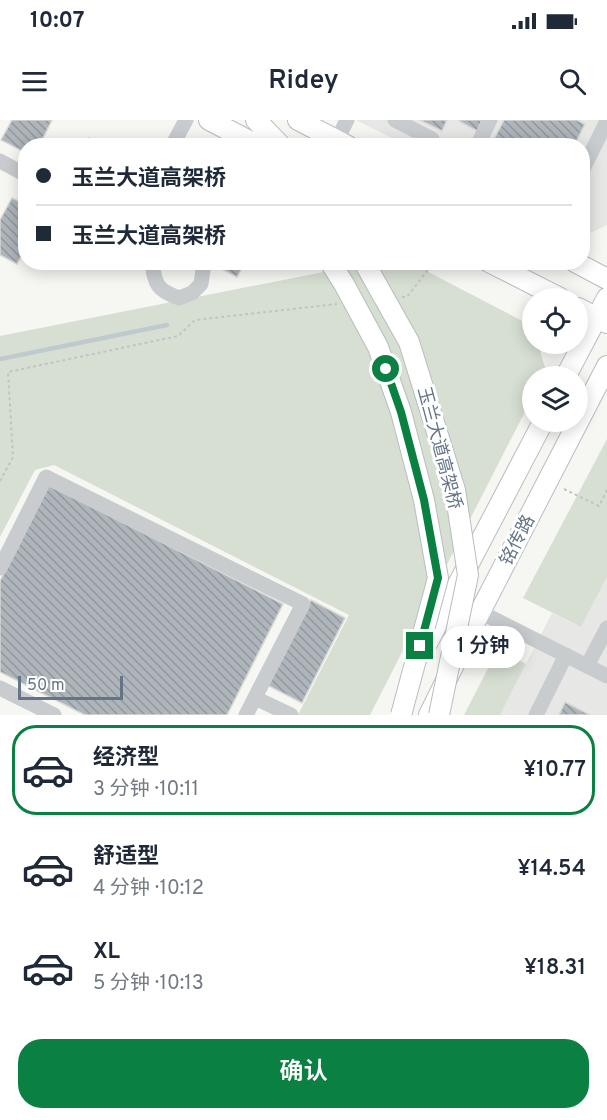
<!DOCTYPE html>
<html lang="zh">
<head>
<meta charset="utf-8">
<style>
  :root { --surface:#fff; --page:#f6f6f7; --text:#1f2937; --muted:#747a83; --line:#e0e1e3; --accent:#0b8043 }
  body { margin:0; font-family:Overpass,"Noto Sans SC",sans-serif; background:var(--page); color:var(--text); height:100vh; display:flex; flex-direction:column; font-size:22px; white-space:nowrap }
  * { box-sizing:border-box; margin:0 }
  p { font-size:20px; color:var(--muted) }
  .icon { flex:none; width:33px; height:33px; fill:none; stroke:currentColor; stroke-width:2; stroke-linecap:round; stroke-linejoin:round }
  .map { position:relative; height:595px; overflow:hidden }
  .sheet { display:flex; flex-direction:column; background:var(--surface); flex:1 }
  .sheet>* { flex:none }
  .guide { position:absolute; left:18px; top:18px; width:572px; height:132px; border-radius:24px; box-shadow:0 3px 15px #0003; display:grid; align-content:center; height:132px; padding:0 18px; background:var(--surface) }
  .fabs { position:absolute; left:522px; top:168px; display:grid; gap:12px }
  .fabs a { display:grid; place-items:center; width:66px; height:66px; border-radius:50%; background:var(--surface); box-shadow:0 3px 15px #0003; font-size:30px }
  .scale { position:absolute; left:18px; bottom:15px; width:105px; box-sizing:border-box; padding-left:6px; border:3px solid #637586; border-top:0; font-size:16px; line-height:21px; white-space:nowrap; color:#637586; -webkit-text-stroke:4px #fff; paint-order:stroke }
  .end { position:absolute; width:27px; height:27px; margin:-14px; border:8px solid #0b8043; background:#fff; box-shadow:0 0 0 3px #fff }
  .from { border-radius:50% }
  .bubble { position:absolute; height:42px; border-radius:21px; background:var(--surface); box-shadow:0 3px 15px #0003; font-size:20px; font-weight:600; line-height:42px; text-align:center }
  .guide b { display:flex; align-items:center; gap:21px; height:57px; font-size:22px }
  .guide b+b { border-top:2px solid var(--line) }
  .guide i { width:15px; height:15px; background:var(--text) }
  ul { padding:10px 0 0; list-style:none }
  li { display:flex; align-items:center; gap:18px; height:90px; margin:0 12px 9px; padding:0 6px; border:3px solid transparent; border-radius:24px }
  li div { flex:1 }
  li b { display:block; font-size:22px }
  li em { font-style:normal; font-weight:600 }
  li.selected { border-color:var(--accent) }
  li>.icon { width:54px; height:54px; stroke-width:1.5 }
  .primary-button { display:flex; gap:12px; margin-top:auto; padding:12px 18px }
  .primary-button a { flex:1; height:69px; border-radius:24px; background:var(--accent); color:#fff; font-size:24px; font-weight:600; line-height:69px; text-align:center }
  .status { display:flex; justify-content:space-between; align-items:center; height:42px; padding:0 30px; background:var(--surface); direction:ltr }
  .status svg { height:16px; fill:currentColor }
  header { display:flex; justify-content:space-between; align-items:center; height:78px; padding:0 18px; background:var(--surface); font-size:27px; font-weight:600 }
  .map>svg:first-child { display:block }
  .built { fill:#e7e8e6 }
  .green { fill:#d7dfd3 }
  .lines { fill:none; stroke-linecap:round; stroke-linejoin:round }
  .stream { stroke:#bfcacf; stroke-width:4.5 }
  .building { fill:url(#building-back-hatch); stroke:#d8d8d5; stroke-width:1.5 }
  .major-casing { stroke:#b9bdc0; stroke-width:22 }
  .path { stroke:#c2c3c5; stroke-width:2; stroke-dasharray:3 3; stroke-linecap:butt }
  .minor { stroke:#c9cccf; stroke-width:15 }
  .major { stroke:#fff; stroke-width:20 }
  .major-bridge-casing { stroke:#b9bdc0; stroke-width:22; stroke-linecap:butt }
  .major-bridge { stroke:#fff; stroke-width:20 }
  .route { stroke:#0b8043; stroke-width:8 }
  .labels { text-anchor:middle; stroke-width:6; stroke-linejoin:round; paint-order:stroke }
  .street-label { font-size:18px; fill:#637586; stroke:#fff }
</style>
</head>
<body>
<div class="status"><b>10:07</b><svg viewBox="0 0 49 12"><path d="M0 12V9h3v3zM5 12V6h3v6zM10 12V3h3v9zM15 12V0h3v12zM26 1h20v11H26zM47 4h2v5h-2z"/></svg></div>
<header><svg class="icon" aria-label="menu" viewBox="0 0 24 24"><path d="M4 6h16M4 12h16M4 18h16"/></svg>Ridey<svg class="icon" aria-label="search" viewBox="0 0 24 24"><circle cx="10" cy="10" r="6"/><path d="M15 15l6 6"/></svg></header>
<div class="map">
<svg width="607" height="595" viewBox="0 0 607 595">
  <defs>
    <pattern id="building-back-hatch" width="6" height="6" patternUnits="userSpaceOnUse" patternTransform="scale(1.5)"><rect width="6" height="6" fill="#aeb5bb"/><path d="M-1 5l2 2M0 0l6 6M5-1l2 2" fill="none" stroke="#91989e"/></pattern>
  </defs>
  <rect width="100%" height="100%" fill="#f6f7f3"/>
  <!-- built -->
  <path class="built" d="M356 0H607V105L584 116 582 115V26L406 25Z
    M607 457V595H500L552 493 581 507Z"/>
  <!-- green -->
  <path class="green" d="M355 143H411L532 206V224H538L546 251 543 256H532V278L370 595H298L349 495 54 345 35 350 0 417V216L359 145Z
    M607 319V457L581 507 523 478Z
    M498 529 526 544 500 595H464Z"/>
  <g class="lines">
    <!-- stream -->
    <path class="stream" d="M0 239 167 205"/>
  </g>
  <!-- building -->
  <path class="building" d="M12 0H52L39 26H26V33L1 20Z
    M420 0H447L442 11Z
    M459 0H482L477 11 459 1Z
    M504 0H577L585 4 574 26H502L493 21Z
    M89 18 103 26H85Z
    M12 78 26 85V128L17 144 0 135V100Z
    M209 142H245L237 157Z
    M49 365 283 484 227 595H85L0 552V461Z
    M311 480 345 498 302 583 267 565Z
    M565 582 590 595H559Z"/>
  <g class="lines">
    <defs>
      <path id="major" d="M209 0 259 26
        M256 0 281 26
        M298 0 348 26
        M489 142 560 178
        M575 142 607 159
        M578 188 607 203
        M566 256 607 178
        M422 533 543 302
        M429 595 480 492 607 246"/>
    </defs>
    <!-- major casing -->
    <use href="#major" class="major-casing"/>
    <!-- path -->
    <path class="path" d="M402 177H407L434 142
      M0 361 13 337 8 252 178 216 195 200 337 184
      M564 369 599 386 607 370"/>
    <!-- minor -->
    <path class="minor" d="M395 0 432 19
      M337 20 347 0
      M172 26 186 0
      M477 26 490 0
      M0 41 26 55
      M582 51 607 1
      M152 142C155 165 157 170 179 178L192 173 201 164 203 150 200 142
      M0 448 46 357 303 484 246 595
      M480 492 607 556
      M587 546 607 508
      M0 568 54 595
      M255 578 291 595
      M536 595 566 535"/>
    <!-- major -->
    <use href="#major" class="major"/>
    <defs>
      <path id="major-bridge" d="M330 142 344 164 378 227 401 292 424 380 438 458 401 595
        M364 142 409 222 455 370 468 455 439 595"/>
    </defs>
    <!-- major-bridge casing -->
    <use href="#major-bridge" class="major-bridge-casing"/>
    <!-- major-bridge -->
    <use href="#major-bridge" class="major-bridge"/>
  </g>
  <g class="lines">
    <!-- route -->
    <path class="route" d="M386 249 401 292 424 380 438 458 420 526"/>
  </g>
  <g class="labels">
    <!-- street labels -->
    <g class="street-label">
      <text transform="translate(440 328) rotate(75)" y="6">玉兰大道高架桥</text>
      <text transform="translate(517 420) rotate(-63)" y="6">铭传路</text>
    </g>
  </g>
</svg>
<div class="fabs">
<a><svg class="icon" aria-label="locate" viewBox="0 0 24 24"><circle cx="12" cy="12" r="6"/><path d="M12 2v4M12 18v4M2 12h4M18 12h4"/></svg></a>
<a><svg class="icon" aria-label="layers" viewBox="0 0 24 24"><path d="M12 4l9 5-9 5-9-5zM3 14l9 5 9-5"/></svg></a>
</div>
<div class="scale">50 m</div>
<i class="end from" style="left:386px;top:249px"></i>
<i class="end" style="left:420px;top:526px"></i>
<div class="bubble" style="left:441px;top:506px;width:84px">1 分钟</div>
<div class="guide">
<b><i class="from"></i>玉兰大道高架桥</b>
<b><i></i>玉兰大道高架桥</b>
</div>
</div>
<section class="sheet">
<ul>
<li class="selected"><svg class="icon" aria-label="car" viewBox="0 0 24 24"><path d="M5 17H2v-5l4-1 3-4h7l3 4 3 1v5h-3M9 17h6M6 11h13"/><circle cx="7" cy="17" r="2"/><circle cx="17" cy="17" r="2"/></svg><div><b>经济型</b><p>3 分钟 · 10:11</p></div><em>¥10.77</em></li>
<li><svg class="icon" aria-label="car" viewBox="0 0 24 24"><path d="M5 17H2v-5l4-1 3-4h7l3 4 3 1v5h-3M9 17h6M6 11h13"/><circle cx="7" cy="17" r="2"/><circle cx="17" cy="17" r="2"/></svg><div><b>舒适型</b><p>4 分钟 · 10:12</p></div><em>¥14.54</em></li>
<li><svg class="icon" aria-label="car" viewBox="0 0 24 24"><path d="M5 17H2v-5l4-1 3-4h7l3 4 3 1v5h-3M9 17h6M6 11h13"/><circle cx="7" cy="17" r="2"/><circle cx="17" cy="17" r="2"/></svg><div><b>XL</b><p>5 分钟 · 10:13</p></div><em>¥18.31</em></li>
</ul>
<div class="primary-button"><a>确认</a></div>
</section>
</body>
</html>
